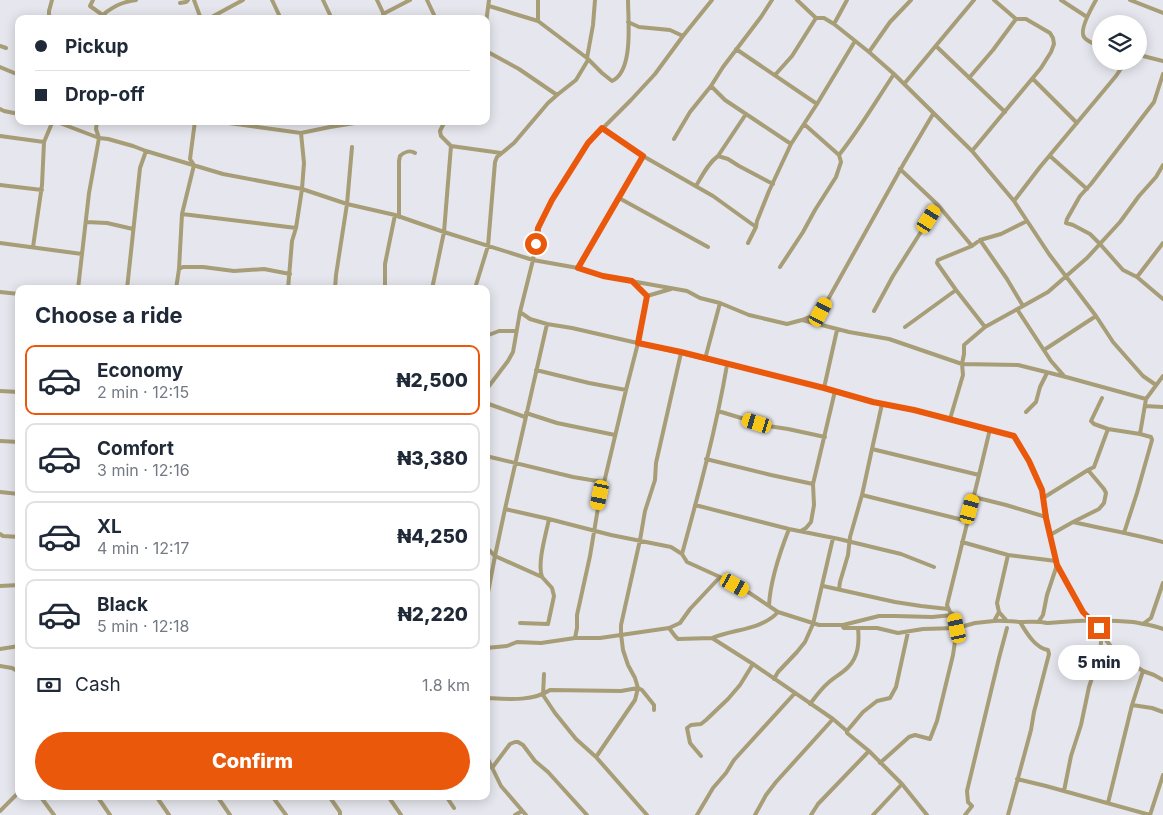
<!DOCTYPE html>
<html lang="en">
<head>
<meta charset="utf-8">
<style>
  :root { --surface:#fff; --page:#f6f6f7; --text:#1f2937; --muted:#747a83; --line:#e0e1e3; --accent:#ea580c }
  body { margin:0; font-family:Inter,sans-serif; background:var(--page); color:var(--text); height:100vh; display:flex; flex-direction:column; font-size:19px; white-space:nowrap }
  * { box-sizing:border-box; margin:0 }
  p { font-size:16px; color:var(--muted) }
  .icon { flex:none; width:28px; height:28px; fill:none; stroke:currentColor; stroke-width:2; stroke-linecap:round; stroke-linejoin:round }
  .map { position:relative; flex:1; overflow:hidden }
  .side { position:absolute; left:15px; top:285px; width:475px; height:515px; display:flex; flex-direction:column; background:var(--surface); border-radius:10px; box-shadow:0 2px 12px #0003 }
  .side>* { flex:none }
  .hud { position:absolute; left:15px; top:15px; width:475px; height:110px; border-radius:10px; box-shadow:0 2px 12px #0003; display:grid; align-content:center; height:110px; padding:0 20px; background:var(--surface) }
  .controls { position:absolute; left:1092px; top:15px; display:grid; gap:10px }
  .controls a { display:grid; place-items:center; width:55px; height:55px; border-radius:50%; background:var(--surface); box-shadow:0 2px 12px #0003; font-size:25px }
  .end { position:absolute; width:22px; height:22px; margin:-11px; border:6px solid #ea580c; background:#fff; box-shadow:0 0 0 2px #fff }
  .from { border-radius:50% }
  .bubble { position:absolute; height:35px; border-radius:18px; background:var(--surface); box-shadow:0 2px 12px #0003; font-size:16px; font-weight:800; line-height:35px; text-align:center }
  .car { position:absolute; width:15px; height:30px; margin:-15px -8px; border-radius:6px; box-shadow:0 0 4px 1px #0007; background:linear-gradient(#f5c518 24%,#345 0 40%,#f5c518 0 76%,#345 0 86%,#f5c518 0) }
  .hud b { display:flex; align-items:center; gap:18px; height:48px; font-size:19px }
  .hud b+b { border-top:1px solid var(--line) }
  .hud i { width:12px; height:12px; background:var(--text) }
  ul { padding:0; list-style:none }
  li { display:flex; align-items:center; gap:15px; height:70px; margin:0 10px 8px; padding:0 10px; border:2px solid var(--line); border-radius:10px }
  li div { flex:1 }
  li b { display:block; font-size:19px }
  li em { font-style:normal; font-weight:800 }
  li.current { border-color:var(--accent) }
  li>.icon { width:45px; height:45px; stroke-width:1.5 }
  h2 { padding:0 20px; font-size:22px; line-height:60px }
  .pay { display:flex; align-items:center; gap:12px; height:55px; padding:0 20px; font-size:19px }
  .pay p { margin-inline-start:auto }
  .action { display:flex; gap:10px; margin-top:auto; padding:10px 20px }
  .action a { flex:1; height:58px; border-radius:30px; background:var(--accent); color:#fff; font-size:20px; font-weight:800; line-height:58px; text-align:center }
  .map>svg:first-child { display:block }
  .lines { fill:none; stroke-linecap:round; stroke-linejoin:round }
  .minor { stroke:#a79d77; stroke-width:4 }
  .route { stroke:#ea580c; stroke-width:6 }
</style>
</head>
<body>
<div class="map">
<svg width="1163" height="815" viewBox="0 0 1163 815">
  <rect width="100%" height="100%" fill="#e6e6ee"/>
  <g class="lines">
    <!-- minor -->
    <path class="minor" d="M93 0 90 6 104 16
      M194 0 201 19
      M272 0 281 19
      M323 0 332 19
      M377 0 386 19
      M427 0 436 19
      M797 0 816 18H824L834 24 869 52 894 74 972 151 1014 201 1049 254 1096 316 1113 342 1143 376 1156 385
      M1061 0 1087 17
      M1096 0C1092 7 1079 30 1084 37 1087 42 1096 44 1101 47
      M1130 0 1163 13
      M180 3 186 2 188 0
      M489 6 538 21 587 58 602 73 612 81C634 71 628 20 628 0
      M383 14 410 0
      M49 19V11L52 0
      M105 19V13C116 5 123 2 136 0
      M208 19 243 0
      M538 21V0
      M628 22 639 27 670 30 683 36
      M486 23 489 0
      M834 24 847 0
      M0 46 6 48
      M936 46 1005 112
      M736 49 817 104
      M486 51 519 69 557 95
      M869 52 890 22 911 0
      M1139 55 1163 61
      M587 58 593 25 595 0
      M0 67 19 75
      M1163 74 1154 102 1091 184 1080 196 1067 219 1066 223 1073 225 1090 234 1100 244 1123 270 1137 277 1163 299
      M775 75 792 56 816 18
      M969 78 993 50 1016 19
      M1033 79 1077 123
      M904 84 974 0
      M711 86 725 100 791 144
      M0 109 4 111 19 114
      M46 121 57 122 99 138 108 139 133 146 146 151 223 174 302 189 347 204 395 215 444 232 533 260 578 268 603 276 687 291 700 298 720 303 749 315 787 324 802 320 849 332 889 339 962 364 1018 365 1066 377 1146 399
      M214 121 301 133 330 127 367 121
      M445 121 440 131 441 136 451 146 501 153
      M602 128 643 156 713 196 756 227
      M0 136 44 142
      M674 139 690 112 711 86 723 67 761 17 772 0
      M972 151 1041 68 1051 52 1054 44 1053 38 1050 33 1026 19H1016L994 0
      M839 155C859 130 876 101 894 74
      M718 156 746 114
      M1050 156 1087 189
      M0 185 42 190
      M696 186C702 176 708 163 718 156L728 159 739 166 773 184
      M619 198 708 247
      M1014 201 1040 167 1116 76 1126 61
      M938 205 972 246
      M182 214 296 228
      M399 217V161L400 156C404 152 410 150 415 153
      M86 222 107 223 133 229
      M980 240 1007 279 1023 306 985 327
      M0 243 82 254
      M748 243 756 227 757 221 769 191 791 144 817 104 855 41
      M33 247 42 185 44 142 52 123
      M780 267 803 232 815 210 836 177 841 162 839 155 804 124
      M578 268 643 156
      M179 269 183 267H203L234 271 264 269 290 274
      M1137 277 1163 243
      M633 282 647 296
      M476 285 488 246 495 162 497 157 514 143 548 103 557 95 576 80 588 60
      M78 289 89 193 99 138 96 129 97 121
      M127 289 140 168 146 151
      M176 289 179 269 182 214 194 165 190 159 195 121
      M288 289 292 241 296 228 302 189 304 163 301 133
      M335 289 336 275 347 204 352 147
      M385 289V264L395 215
      M432 289 444 232 451 146
      M0 292 19 294
      M647 296 671 289
      M1023 306 1048 292 1087 258 1120 222 1139 196 1156 177 1163 165
      M1017 309 1051 361 1065 377
      M874 311 893 276 938 205 900 169
      M520 312 530 319 547 324 572 328 681 353 824 388 873 402 915 410 1014 436 1029 461 1042 491 1050 535 1057 565 1077 602 1083 612 1097 625 1106 640 1116 653 1143 671 1154 675 1163 680
      M802 320 821 312 904 163 933 114
      M905 327 956 290
      M486 336 499 331H516
      M1044 350 1096 316
      M705 359 720 303
      M536 370 589 383 626 390
      M824 388 837 330
      M486 390 508 361 513 352 520 312 533 260 539 228 552 199 588 143 631 100 655 74 683 36 712 0
      M0 391 19 392
      M486 403 525 417
      M1145 406 1163 407
      M718 411 768 426 788 429 825 437
      M1026 412 1036 402 1040 387 1047 373
      M526 413 557 423 615 435
      M950 419 963 375 962 364 964 354V345L985 327 956 290 937 263 938 260 972 246 980 240 1001 234 1027 221
      M1108 429 1140 434 1151 437 1152 440 1137 493 1124 533
      M1140 434 1146 399 1163 376
      M0 441 19 442
      M872 449 882 404
      M486 456 573 477 603 482
      M706 459 771 475 813 484
      M0 492 19 494
      M862 495 872 449 979 475 990 429
      M974 497 1006 505 1046 517
      M1043 498 1088 470 1094 467 1108 429 1094 424 1091 421 1102 398
      M695 505 789 529 839 539 901 554 934 567
      M505 509 547 324
      M1073 522C1103 529 1133 534 1163 542
      M801 531 806 528 811 522 814 505 813 484 835 391
      M0 534 3 536 19 537
      M1050 535 1073 522 1099 509 1104 503 1106 493 1104 489 1088 470
      M962 542 1008 555
      M486 547 495 556 486 603
      M682 554C699 492 716 429 727 365
      M542 577C537 563 546 534 549 519L611 535 671 547 682 554 687 562 720 577 745 590 778 612
      M0 586 19 585
      M823 586 895 602 921 606 948 609
      M839 589 840 582 848 555 850 537 862 495 967 521
      M769 606C770 581 780 552 789 529
      M1006 620 999 612 997 603 1008 555 1056 561
      M994 621C1004 620 1013 622 1023 622 1031 622 1038 621 1047 623 1076 621 1104 619 1133 622 1143 624 1154 625 1163 629
      M1039 621 1043 615 1047 595 1057 565
      M520 623 548 624 554 596 552 588 542 577 495 556 505 509 549 519
      M1143 624 1151 618 1163 583
      M843 625V627L844 628H877L898 633 923 629 957 628 975 623 994 621 999 612
      M669 628 675 636 678 639 712 638 753 664 833 719 847 731V733L869 751 902 784 927 815
      M575 638 577 628V615L590 556 598 508 626 390 638 343 647 296
      M712 638C733 629 762 630 778 612L819 625H843L879 616H895L932 617 953 615
      M486 648 507 646 517 642 541 643 575 638H600L669 628 680 623 690 609 720 577
      M0 649 19 646
      M0 666 12 668 19 672
      M544 674 543 695 555 713 576 739 596 757 647 815
      M774 679 778 672 797 652 805 642 813 624 833 538
      M486 698C506 699 532 702 550 690L621 691 638 688 642 690 654 705V710
      M810 704C816 696 821 689 828 683 837 675 849 670 854 659 859 650 859 638 858 628
      M1132 705 1152 708 1163 712
      M847 731 863 712 877 701 890 698 896 687 908 632
      M486 755 501 786 526 815
      M701 756 690 743 687 728 691 725 701 724 706 720 728 699 740 685 753 664
      M596 757 635 700 638 688 635 678 628 665 623 650 621 634V625L640 540 645 511 655 480 656 463 681 353
      M880 763 909 737 915 735 930 739 937 721 953 655 957 628 954 615 950 612 947 605 979 475
      M492 768 510 744 515 742H518L523 745 535 761 548 772 587 815
      M1017 779 1046 786 1150 815
      M1064 791 1071 756 1081 725 1089 687 1099 657 1102 635
      M40 796 54 815
      M97 796 110 815
      M156 796 169 815
      M217 796 230 815
      M272 796 286 815
      M329 796 340 812V815
      M388 796 401 815
      M446 796 454 808
      M1108 803 1132 705 1143 671
      M0 811 19 792
      M515 815 522 811
      M697 815 713 788 726 773 734 760 795 693
      M755 815 766 795 776 782 833 719
      M811 815 818 804 869 751
      M873 815 902 784
      M965 815 972 806 968 802 967 791 999 658 1007 628
      M1008 815 1031 730 1034 712 1049 654 1048 650C1035 648 1026 632 1020 622
      M1150 815 1163 775"/>
  </g>
  <g class="lines">
    <!-- route -->
    <path class="route" d="M536 244 538 228 552 200 588 143 602 128 643 156 578 268 603 276 632 281 647 296 638 343 681 352 824 388 873 402 914 410 1014 436 1029 461 1042 490 1046 518 1057 565 1083 612 1099 628"/>
  </g>
</svg>
<div class="controls">
<a><svg class="icon" aria-label="layers" viewBox="0 0 24 24"><path d="M12 4l9 5-9 5-9-5zM3 14l9 5 9-5"/></svg></a>
</div>
<i class="end from" style="left:536px;top:244px"></i>
<i class="end" style="left:1099px;top:628px"></i>
<div class="bubble" style="left:1058px;top:645px;width:82px">5 min</div>
<i class="car" style="left:929px;top:219px;rotate:32deg"></i>
<i class="car" style="left:821px;top:312px;rotate:28deg"></i>
<i class="car" style="left:757px;top:423px;rotate:287deg"></i>
<i class="car" style="left:600px;top:495px;rotate:192deg"></i>
<i class="car" style="left:970px;top:509px;rotate:15deg"></i>
<i class="car" style="left:735px;top:585px;rotate:119deg"></i>
<i class="car" style="left:957px;top:628px;rotate:348deg"></i>
<div class="hud">
<b><i class="from"></i>Pickup</b>
<b><i></i>Drop-off</b>
</div>
<section class="side">
<h2>Choose a ride</h2>
<ul>
<li class="current"><svg class="icon" aria-label="car" viewBox="0 0 24 24"><path d="M5 17H2v-5l4-1 3-4h7l3 4 3 1v5h-3M9 17h6M6 11h13"/><circle cx="7" cy="17" r="2"/><circle cx="17" cy="17" r="2"/></svg><div><b>Economy</b><p>2 min · 12:15</p></div><em>₦2,500</em></li>
<li><svg class="icon" aria-label="car" viewBox="0 0 24 24"><path d="M5 17H2v-5l4-1 3-4h7l3 4 3 1v5h-3M9 17h6M6 11h13"/><circle cx="7" cy="17" r="2"/><circle cx="17" cy="17" r="2"/></svg><div><b>Comfort</b><p>3 min · 12:16</p></div><em>₦3,380</em></li>
<li><svg class="icon" aria-label="car" viewBox="0 0 24 24"><path d="M5 17H2v-5l4-1 3-4h7l3 4 3 1v5h-3M9 17h6M6 11h13"/><circle cx="7" cy="17" r="2"/><circle cx="17" cy="17" r="2"/></svg><div><b>XL</b><p>4 min · 12:17</p></div><em>₦4,250</em></li>
<li><svg class="icon" aria-label="car" viewBox="0 0 24 24"><path d="M5 17H2v-5l4-1 3-4h7l3 4 3 1v5h-3M9 17h6M6 11h13"/><circle cx="7" cy="17" r="2"/><circle cx="17" cy="17" r="2"/></svg><div><b>Black</b><p>5 min · 12:18</p></div><em>₦2,220</em></li>
</ul>
<div class="pay"><svg class="icon" aria-label="cash" viewBox="0 0 24 24"><path d="M3 7h18v10H3z"/><circle cx="12" cy="12" r="2"/></svg>Cash<p>1.8 km</p></div>
<div class="action"><a>Confirm</a></div>
</section>
</div>
</body>
</html>
